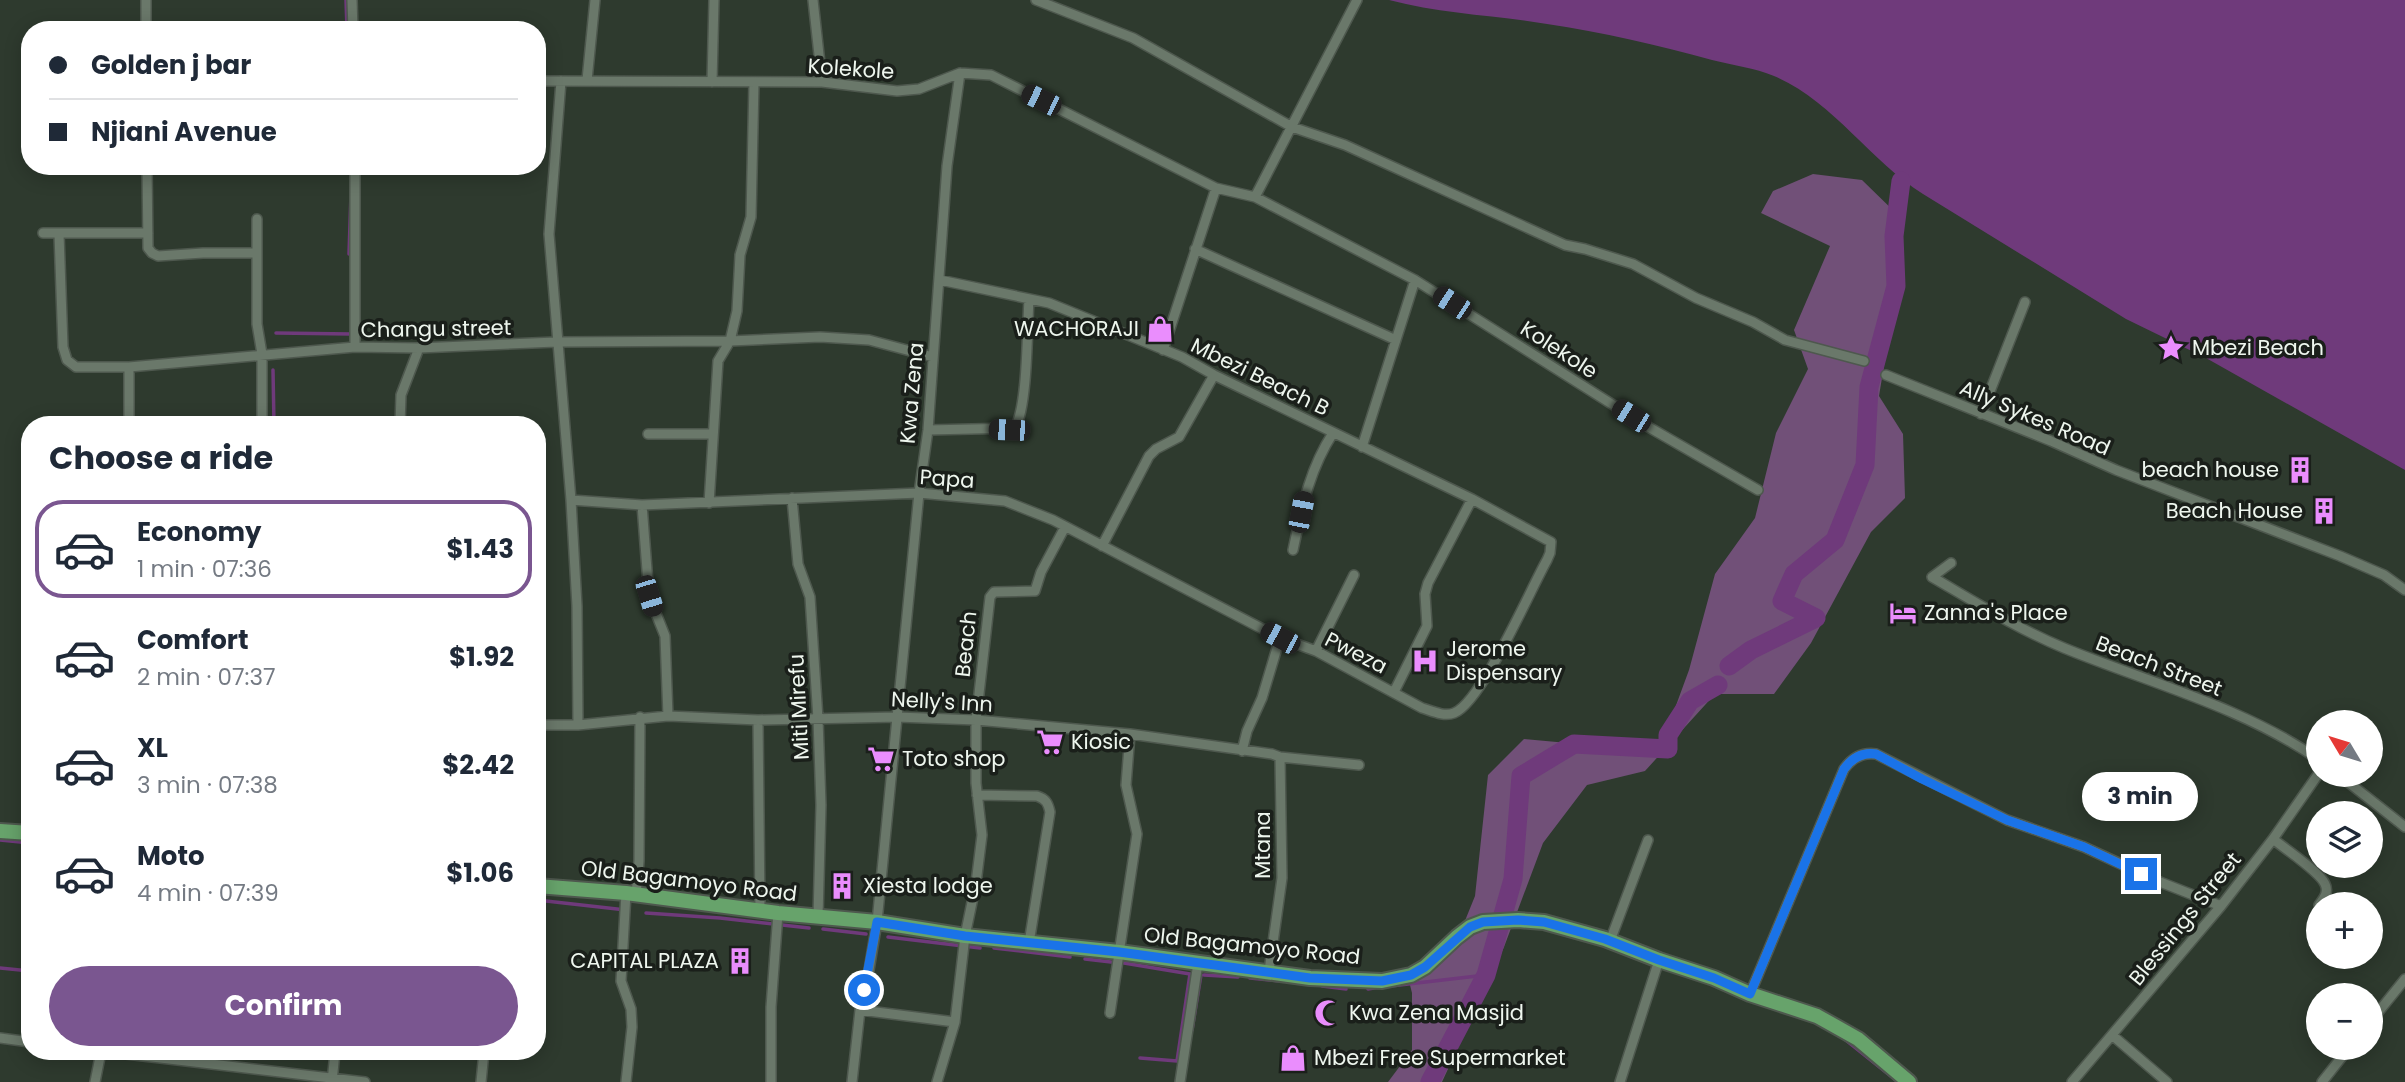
<!DOCTYPE html>
<html lang="en">
<head>
<meta charset="utf-8">
<style>
  :root { --surface:#fff; --page:#f2f2f3; --text:#1f2937; --muted:#747a83; --line:#e0e1e3; --accent:#7a5690 }
  body { margin:0; font-family:Poppins,sans-serif; background:var(--page); color:var(--text); height:100vh; display:flex; flex-direction:column; font-size:26px; white-space:nowrap }
  * { box-sizing:border-box; margin:0 }
  p { font-size:23px; color:var(--muted) }
  .icon { flex:none; width:38px; height:38px; fill:none; stroke:currentColor; stroke-width:2; stroke-linecap:round; stroke-linejoin:round }
  .map { position:relative; flex:1; overflow:hidden }
  .details { position:absolute; left:21px; top:416px; width:525px; height:644px; display:flex; flex-direction:column; background:var(--surface); border-radius:28px; box-shadow:0 4px 18px #0003 }
  .details>* { flex:none }
  .guide { position:absolute; left:21px; top:21px; width:525px; height:154px; border-radius:28px; box-shadow:0 4px 18px #0003; display:grid; align-content:center; height:154px; padding:0 28px; background:var(--surface) }
  .needle { width:46px; rotate:308deg }
  .tools { position:absolute; left:2306px; top:710px; display:grid; gap:14px }
  .tools a { display:grid; place-items:center; width:77px; height:77px; border-radius:50%; background:var(--surface); box-shadow:0 4px 18px #0003; font-size:35px }
  .end { position:absolute; width:32px; height:32px; margin:-16px; border:9px solid #1a73e8; background:#fff; box-shadow:0 0 0 4px #fff }
  .from { border-radius:50% }
  .bubble { position:absolute; height:49px; border-radius:24px; background:var(--surface); box-shadow:0 4px 18px #0003; font-size:23px; font-weight:700; line-height:49px; text-align:center }
  .car { position:absolute; width:21px; height:42px; margin:-21px -10px; border-radius:9px; box-shadow:0 0 5px 2px #0007; background:linear-gradient(#222 24%,#8ab4d8 0 40%,#222 0 76%,#8ab4d8 0 86%,#222 0) }
  .guide b { display:flex; align-items:center; gap:24px; height:66px; font-size:26px }
  .guide b+b { border-top:2px solid var(--line) }
  .guide i { width:18px; height:18px; background:var(--text) }
  ul { padding:0; list-style:none }
  li { display:flex; align-items:center; gap:21px; height:98px; margin:0 14px 10px; padding:0 14px; border:4px solid transparent; border-radius:28px }
  li div { flex:1 }
  li b { display:block; font-size:26px }
  li em { font-style:normal; font-weight:700 }
  li.active { border-color:var(--accent) }
  li>.icon { width:63px; height:63px; stroke-width:1.5 }
  h2 { padding:0 28px; font-size:32px; line-height:84px }
  .cta { display:flex; gap:14px; margin-top:auto; padding:14px 28px }
  .cta a { flex:1; height:80px; border-radius:42px; background:var(--accent); color:#fff; font-size:28px; font-weight:700; line-height:80px; text-align:center }
  .map>svg:first-child { display:block }
  .green { fill:#715078 }
  .water { fill:#6f3a7b }
  .lines { fill:none; stroke-linecap:round; stroke-linejoin:round }
  .stream { stroke:#6f3a7b; stroke-width:3.5 }
  .river { stroke:#6f3a7b; stroke-width:19 }
  .minor-casing { stroke:#4e584e; stroke-width:12 }
  .primary-casing { stroke:#4e584e; stroke-width:18 }
  .minor { stroke:#6a786a; stroke-width:9 }
  .primary { stroke:#67a36b; stroke-width:14 }
  .route { stroke:#1a73e8; stroke-width:9 }
  .labels { text-anchor:middle; stroke-width:7; stroke-linejoin:round; paint-order:stroke }
  .street-label { font-size:21px; fill:#eef6ee; stroke:#1a1f1a }
  .poi-label { font-size:21px; fill:#eef6ee; stroke:#1a1f1a; text-anchor:start }
</style>
</head>
<body>
<div class="map">
<svg width="2405" height="1082" viewBox="0 0 2405 1082">
  <rect width="100%" height="100%" fill="#2e3a2e"/>
  <!-- green -->
  <path class="green" d="M1813 174 1862 180 1901 218 1898 281 1879 396 1903 434 1905 498 1871 532 1811 643 1774 694H1715L1645 771 1587 785 1543 843 1504 947 1442 1082H1388L1412 1050V993L1408 977 1458 938 1475 896 1488 775 1524 739 1655 751 1666 746 1671 719 1689 670 1715 574 1755 518 1776 433 1808 369 1794 330 1830 246 1761 213 1773 191Z"/>
  <!-- water -->
  <path class="water" d="M1389 0H2405V470L2206 358 2126 319 1923 194C1869 160 1833 101 1774 76 1755 68 1732 65 1712 60 1658 45 1602 32 1547 24 1494 15 1441 14 1389 0Z"/>
  <g class="lines">
    <!-- stream -->
    <path class="stream" d="M346 0 347 30
      M350 166V169
      M349 254 351 193
      M276 333 351 334V330
      M273 370 274 425
      M0 840 30 843
      M537 900 626 910
      M646 913 720 918 809 928
      M823 929 866 934
      M888 937 980 948
      M994 948 1070 957
      M1085 959 1111 962
      M1124 963 1190 974 1177 1061 1140 1058
      M0 968 30 971
      M1204 975 1238 977
      M1250 978 1280 981
      M1322 986 1346 989
      M1391 986 1486 975
      M1368 989 1380 987
      M1192 1030 1201 975
      M1843 1038 1897 1081
      M196 1052V1053"/>
    <!-- river -->
    <path class="river" d="M1729 666 1751 650 1816 618 1782 601 1794 574 1835 540 1865 465 1869 387 1896 286 1894 236 1901 181
      M1430 1082 1486 975 1513 879 1521 776 1574 744 1668 749V735L1690 701 1718 685"/>
    <defs>
      <path id="minor" d="M146 0V30
        M352 0 353 30
        M813 0 822 82
        M1036 0 1133 38 1292 127 1345 145 1565 245 1585 249 1633 264 1696 298 1753 322 1785 340 1864 361
        M587 80 595 0
        M537 81 822 82 897 91 919 89 960 73 991 75 1216 188 1255 197 1415 280 1645 425 1758 490
        M561 81 549 234 571 500 577 606 578 725
        M712 82 714 0
        M147 166 148 248 152 253 158 256 203 253H255
        M355 166V347
        M1255 197 1357 0
        M257 219V324L262 354V425
        M43 233H148
        M59 234 63 347 67 360 76 367H129L355 347 419 348 556 342 730 341 820 337 869 340 933 357
        M1195 249 1396 340
        M1163 350 1216 188
        M1886 375 2051 441 2116 470 2340 556 2384 575 2405 590
        M1981 414 2025 302
        M129 425V367
        M400 425 401 395 419 348
        M928 430 1015 428C1028 405 1027 328 1029 299
        M648 434H713
        M1362 447 1415 280
        M792 498 798 564 810 597 818 719 821 805 818 917
        M571 500 642 505 919 493 1005 501 1053 520 1280 638 1316 651 1422 708C1432 711 1444 717 1454 713 1482 702 1530 590 1547 560L1550 553 1551 542 1472 499 1214 375 1182 357 1049 303 940 280
        M709 503 718 361 730 341 737 311 740 255 751 217 754 82
        M642 505 649 596 665 636 668 716
        M1102 546 1149 456 1156 449 1179 437 1214 375
        M1293 550C1302 508 1309 470 1333 433
        M1951 563 1932 577C1975 602 2018 629 2064 648 2147 682 2246 708 2319 760
        M1316 651 1354 575
        M1394 692 1427 626 1425 594 1428 583 1472 499
        M758 720 760 910
        M537 725H578L668 716 758 720 897 717 976 720 1130 734 1272 754 1280 757 1282 878 1269 971
        M1242 751 1247 731 1262 698 1280 638
        M1280 757 1359 765
        M2339 775 2405 827
        M977 795 1037 796C1046 799 1048 803 1050 812L1029 943
        M2273 839C2284 848 2320 872 2325 884 2329 892 2324 898 2319 905
        M636 895 639 861 640 717
        M1610 941 1648 840
        M1750 994 1844 769C1852 758 1862 752 1876 754L2007 820 2084 847 2160 882 2221 906
        M860 1010 955 1022
        M1110 1013 1137 834 1126 785 1130 734
        M2371 1021 2405 979
        M2112 1035 2167 1082
        M0 1038 30 1042
        M109 1052 365 1082
        M95 1082 101 1052
        M332 1082 335 1052
        M481 1082 484 1052
        M626 1082 632 1027 631 1009 621 981 626 893
        M771 1082V1007L778 913
        M852 1082 860 1010 869 970 877 922 919 493 928 430 947 166 960 73
        M937 1082 955 1022 965 936 976 883 982 835 976 783V720L990 597 994 592 1035 591 1041 572 1065 527
        M1180 1082 1198 963
        M1620 1082 1659 960
        M2072 1082 2221 906 2273 839 2319 773
        M2322 1082 2349 1048"/>
      <path id="primary" d="M0 831 30 833
        M537 886 626 893 778 913 877 922 965 936 1119 952 1310 978 1382 981 1411 975 1425 967 1457 937 1470 927 1483 922 1518 920 1544 922 1605 939 1659 960 1714 978 1750 994 1817 1016 1858 1039 1909 1082"/>
    </defs>
    <!-- minor casing -->
    <use href="#minor" class="minor-casing"/>
    <!-- primary casing -->
    <use href="#primary" class="primary-casing"/>
    <!-- minor -->
    <use href="#minor" class="minor"/>
    <!-- primary -->
    <use href="#primary" class="primary"/>
  </g>
  <g class="lines">
    <!-- route -->
    <path class="route" d="M864 990 877 922 965 936 1119 952 1310 978 1382 981 1411 975 1425 967 1470 927 1483 922 1518 920 1544 922 1605 939 1659 960 1714 978 1750 994 1844 769C1852 758 1862 752 1876 754L1922 779 2007 820 2084 847 2141 874"/>
  </g>
  <!-- icons -->
  <defs>
    <symbol id="shop-bare" viewBox="-9 -9 18 18"><path d="M-5-2.5h2.3a2.7 3.5 0 0 1 5.4 0H5L5.5 6h-11ZM-1.5-2.5h3a1.5 2.3 0 0 0-3 0Z" fill="#ea8dfd" stroke="#1a1f1a" stroke-width="2.5" paint-order="stroke"/></symbol>
    <symbol id="sight-bare" viewBox="-9 -9 18 18"><path d="M0-6L1.8-2.2L6-1.7L2.9 1.2L3.7 5.4L0 3.3L-3.7 5.4L-2.9 1.2L-6-1.7L-1.8-2.2Z" fill="#ea8dfd" stroke="#1a1f1a" stroke-width="2.5" paint-order="stroke"/></symbol>
    <symbol id="building-bare" viewBox="-9 -9 18 18"><path d="M-4-6H4V6H1V3H-1V6H-4ZM-2.5-4.3h1.7v1.8h-1.7ZM.8-4.3h1.7v1.8H.8ZM-2.5-1h1.7V.8h-1.7ZM.8-1h1.7V.8H.8Z" fill="#ea8dfd" stroke="#1a1f1a" stroke-width="2.5" paint-order="stroke"/></symbol>
    <symbol id="hotel-bare" viewBox="-9 -9 18 18"><path d="M-6-4.5h1.5V1H6V5H4.5V3h-9V5H-6ZM-4 0a1.8 1.8 0 1 1 3.6 0ZM.5 0V-2.5h3Q6-2.5 6 0Z" fill="#ea8dfd" stroke="#1a1f1a" stroke-width="2.5" paint-order="stroke"/></symbol>
    <symbol id="hospital-bare" viewBox="-9 -9 18 18"><path d="M-5-5h3v3.5h4V-5h3V5h-3V1.5h-4V5h-3Z" fill="#ea8dfd" stroke="#1a1f1a" stroke-width="2.5" paint-order="stroke"/></symbol>
    <symbol id="supermarket-bare" viewBox="-9 -9 18 18"><path d="M-6-5.5h2.5l.6 2H6L4.5 2H-2.5L-4.4-4H-6ZM-1.5 3.2a1.3 1.3 0 1 0 .1 0ZM3 3.2a1.3 1.3 0 1 0 .1 0Z" fill="#ea8dfd" stroke="#1a1f1a" stroke-width="2.5" paint-order="stroke"/></symbol>
    <symbol id="mosque-bare" viewBox="-9 -9 18 18"><path d="M3.5-4.9A6 6 0 1 0 3.5 4.9A5 5 0 1 1 3.5-4.9Z" fill="#ea8dfd" stroke="#1a1f1a" stroke-width="2.5" paint-order="stroke"/></symbol>
  </defs>
  <g fill-rule="evenodd">
    <use href="#shop-bare" x="1141" y="310" width="38" height="38"/>
    <use href="#sight-bare" x="2152" y="329" width="38" height="38"/>
    <use href="#building-bare" x="2281" y="451" width="38" height="38"/>
    <use href="#building-bare" x="2305" y="492" width="38" height="38"/>
    <use href="#hotel-bare" x="1884" y="594" width="38" height="38"/>
    <use href="#hospital-bare" x="1406" y="642" width="38" height="38"/>
    <use href="#supermarket-bare" x="1031" y="723" width="38" height="38"/>
    <use href="#supermarket-bare" x="862" y="740" width="38" height="38"/>
    <use href="#building-bare" x="823" y="867" width="38" height="38"/>
    <use href="#building-bare" x="721" y="942" width="38" height="38"/>
    <use href="#mosque-bare" x="1309" y="994" width="38" height="38"/>
    <use href="#shop-bare" x="1274" y="1039" width="38" height="38"/>
  </g>
  <g class="labels">
    <!-- street labels -->
    <g class="street-label">
      <text transform="translate(851 69) rotate(4)" y="7">Kolekole</text>
      <text transform="translate(436 329) rotate(-1)" y="7">Changu street</text>
      <text transform="translate(1559 350) rotate(33)" y="7">Kolekole</text>
      <text transform="translate(1260 377) rotate(26)" y="7">Mbezi Beach B</text>
      <text transform="translate(912 393) rotate(-85)" y="7">Kwa Zena</text>
      <text transform="translate(2035 418) rotate(23)" y="7">Ally Sykes Road</text>
      <text transform="translate(947 479) rotate(4)" y="7">Papa</text>
      <text transform="translate(966 644) rotate(-84)" y="7">Beach</text>
      <text transform="translate(1356 653) rotate(27)" y="7">Pweza</text>
      <text transform="translate(2159 666) rotate(21)" y="7">Beach Street</text>
      <text transform="translate(942 702) rotate(3)" y="7">Nelly's Inn</text>
      <text transform="translate(799 707) rotate(-93)" y="7">Miti Mirefu</text>
      <text transform="translate(1263 845) rotate(-90)" y="7">Mtana</text>
      <text transform="translate(689 881) rotate(7)" y="7">Old Bagamoyo Road</text>
      <text transform="translate(2185 919) rotate(-51)" y="7">Blessings Street</text>
      <text transform="translate(1252 946) rotate(6)" y="7">Old Bagamoyo Road</text>
    </g>
    <!-- poi labels -->
    <g class="poi-label">
      <text x="1139" y="336" text-anchor="end">WACHORAJI</text>
      <text x="2192" y="355">Mbezi Beach</text>
      <text x="2279" y="477" text-anchor="end">beach house</text>
      <text x="2303" y="518" text-anchor="end">Beach House</text>
      <text x="1924" y="620">Zanna's Place</text>
      <text x="1446" y="656">Jerome<tspan x="1446" dy="24">Dispensary</tspan></text>
      <text x="1071" y="749">Kiosic</text>
      <text x="902" y="766">Toto shop</text>
      <text x="863" y="893">Xiesta lodge</text>
      <text x="719" y="968" text-anchor="end">CAPITAL PLAZA</text>
      <text x="1349" y="1020">Kwa Zena Masjid</text>
      <text x="1314" y="1065">Mbezi Free Supermarket</text>
    </g>
  </g>
</svg>
<div class="tools">
<a><svg class="needle" viewBox="-14 -14 28 28"><path d="M0-13l5 13h-10z" fill="#e53935"/><path d="M0 13l5-13h-10z" fill="#747a83"/></svg></a>
<a><svg class="icon" aria-label="layers" viewBox="0 0 24 24"><path d="M12 4l9 5-9 5-9-5zM3 14l9 5 9-5"/></svg></a>
<a>+</a>
<a>−</a>
</div>
<i class="end from" style="left:864px;top:990px"></i>
<i class="end" style="left:2141px;top:874px"></i>
<div class="bubble" style="left:2082px;top:772px;width:116px">3 min</div>
<i class="car" style="left:1041px;top:100px;rotate:296deg"></i>
<i class="car" style="left:1452px;top:303px;rotate:303deg"></i>
<i class="car" style="left:1631px;top:416px;rotate:302deg"></i>
<i class="car" style="left:1009px;top:430px;rotate:272deg"></i>
<i class="car" style="left:1301px;top:512px;rotate:11deg"></i>
<i class="car" style="left:649px;top:596px;rotate:163deg"></i>
<i class="car" style="left:1280px;top:638px;rotate:298deg"></i>
<div class="guide">
<b><i class="from"></i>Golden j bar</b>
<b><i></i>Njiani Avenue</b>
</div>
<section class="details">
<h2>Choose a ride</h2>
<ul>
<li class="active"><svg class="icon" aria-label="car" viewBox="0 0 24 24"><path d="M5 17H2v-5l4-1 3-4h7l3 4 3 1v5h-3M9 17h6M6 11h13"/><circle cx="7" cy="17" r="2"/><circle cx="17" cy="17" r="2"/></svg><div><b>Economy</b><p>1 min · 07:36</p></div><em>$1.43</em></li>
<li><svg class="icon" aria-label="car" viewBox="0 0 24 24"><path d="M5 17H2v-5l4-1 3-4h7l3 4 3 1v5h-3M9 17h6M6 11h13"/><circle cx="7" cy="17" r="2"/><circle cx="17" cy="17" r="2"/></svg><div><b>Comfort</b><p>2 min · 07:37</p></div><em>$1.92</em></li>
<li><svg class="icon" aria-label="car" viewBox="0 0 24 24"><path d="M5 17H2v-5l4-1 3-4h7l3 4 3 1v5h-3M9 17h6M6 11h13"/><circle cx="7" cy="17" r="2"/><circle cx="17" cy="17" r="2"/></svg><div><b>XL</b><p>3 min · 07:38</p></div><em>$2.42</em></li>
<li><svg class="icon" aria-label="car" viewBox="0 0 24 24"><path d="M5 17H2v-5l4-1 3-4h7l3 4 3 1v5h-3M9 17h6M6 11h13"/><circle cx="7" cy="17" r="2"/><circle cx="17" cy="17" r="2"/></svg><div><b>Moto</b><p>4 min · 07:39</p></div><em>$1.06</em></li>
</ul>
<div class="cta"><a>Confirm</a></div>
</section>
</div>
</body>
</html>
